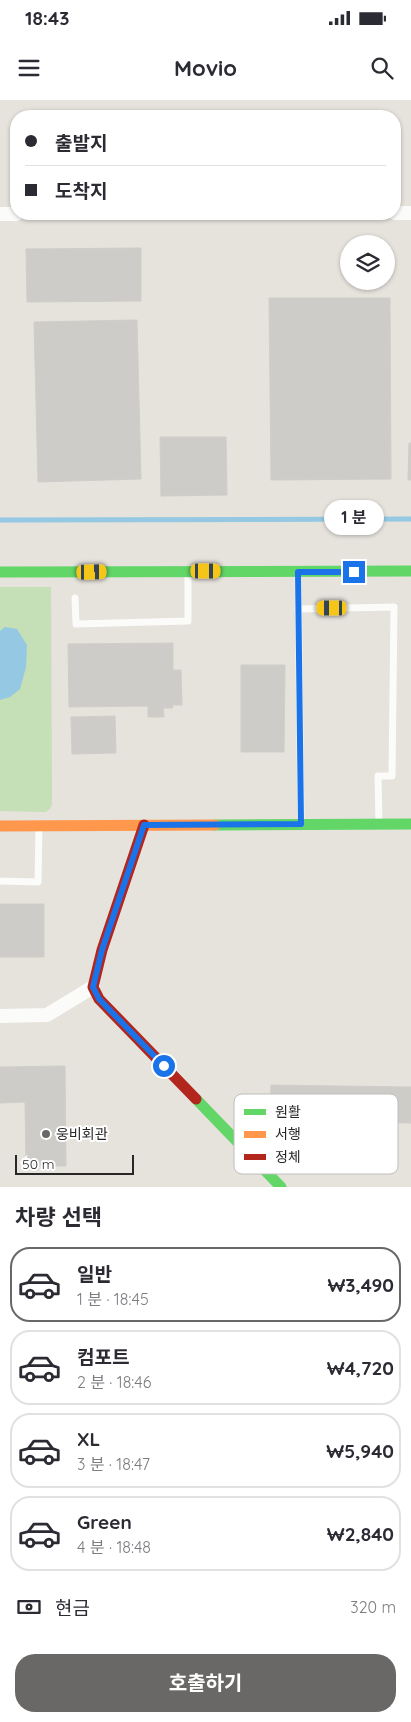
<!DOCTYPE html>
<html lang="ko">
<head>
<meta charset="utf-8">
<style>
  :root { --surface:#fff; --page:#f7f7f7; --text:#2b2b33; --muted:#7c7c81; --line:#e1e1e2; --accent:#6a6866 }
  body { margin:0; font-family:Quicksand,"Noto Sans KR",sans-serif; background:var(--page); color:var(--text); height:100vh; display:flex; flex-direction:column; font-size:19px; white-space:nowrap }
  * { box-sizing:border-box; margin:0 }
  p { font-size:16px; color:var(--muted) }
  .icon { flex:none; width:28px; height:28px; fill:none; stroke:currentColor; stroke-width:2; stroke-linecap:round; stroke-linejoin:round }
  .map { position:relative; height:1087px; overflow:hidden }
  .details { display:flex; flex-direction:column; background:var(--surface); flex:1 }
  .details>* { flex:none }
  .guide { position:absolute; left:10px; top:10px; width:391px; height:110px; border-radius:20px; box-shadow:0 1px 4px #0004; display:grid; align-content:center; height:110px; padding:0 15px; background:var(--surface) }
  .fabs { position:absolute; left:340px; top:135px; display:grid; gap:10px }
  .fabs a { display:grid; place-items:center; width:55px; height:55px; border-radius:50%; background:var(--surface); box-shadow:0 1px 4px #0004; font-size:25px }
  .scale { position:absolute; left:15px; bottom:12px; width:119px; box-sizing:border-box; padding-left:5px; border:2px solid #272727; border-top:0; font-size:14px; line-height:18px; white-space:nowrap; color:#272727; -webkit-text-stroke:4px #fff; paint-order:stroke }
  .end { position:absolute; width:22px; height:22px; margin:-11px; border:6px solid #1a73e8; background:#fff; box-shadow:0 0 0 2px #fff }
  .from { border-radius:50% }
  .bubble { position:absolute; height:35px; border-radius:18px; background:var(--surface); box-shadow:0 1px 4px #0004; font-size:16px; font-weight:700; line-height:35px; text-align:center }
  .car { position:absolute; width:15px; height:30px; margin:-15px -8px; border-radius:6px; box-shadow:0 0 4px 1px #0007; background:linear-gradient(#f5c518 24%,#345 0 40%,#f5c518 0 76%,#345 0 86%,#f5c518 0) }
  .guide b { display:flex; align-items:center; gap:18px; height:48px; font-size:19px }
  .guide b+b { border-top:1px solid var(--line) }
  .guide i { width:12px; height:12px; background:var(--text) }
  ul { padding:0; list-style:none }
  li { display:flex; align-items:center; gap:15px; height:75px; margin:0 10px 8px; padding:0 5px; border:2px solid var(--line); border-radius:20px }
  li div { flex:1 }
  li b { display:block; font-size:19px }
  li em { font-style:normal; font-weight:700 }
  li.selected { border-color:var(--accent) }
  li>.icon { width:45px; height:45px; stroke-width:1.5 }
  h2 { padding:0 15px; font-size:22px; line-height:60px }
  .pay { display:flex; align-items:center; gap:12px; height:55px; padding:0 15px; font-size:19px }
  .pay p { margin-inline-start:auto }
  .action { display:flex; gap:10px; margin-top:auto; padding:10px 15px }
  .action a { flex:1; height:58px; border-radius:20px; background:var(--accent); color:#fff; font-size:20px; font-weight:700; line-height:58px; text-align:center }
  .status { display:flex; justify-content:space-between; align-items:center; height:35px; padding:0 25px; background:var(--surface); direction:ltr }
  .status svg { height:14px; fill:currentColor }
  header { display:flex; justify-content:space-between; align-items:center; height:65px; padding:0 15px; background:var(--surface); font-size:22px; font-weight:700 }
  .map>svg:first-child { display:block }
  .green { fill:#c5dfb7 }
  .water { fill:#94c8e3 }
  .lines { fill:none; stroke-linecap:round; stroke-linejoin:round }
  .stream { stroke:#94c8e3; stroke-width:5 }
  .building { fill:#ceccc8; stroke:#d0cec9 }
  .lane { stroke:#fbfbfa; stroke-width:7 }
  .street { stroke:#fbfbfa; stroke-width:14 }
  .fast { stroke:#63d668; stroke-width:11 }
  .slow { stroke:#ff974d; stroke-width:11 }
  .jam { stroke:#b3261e; stroke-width:11 }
  .route { stroke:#1a73e8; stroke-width:6 }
  .poi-dot { fill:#6a6866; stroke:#fff; stroke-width:2 }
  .labels { text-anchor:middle; stroke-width:4; stroke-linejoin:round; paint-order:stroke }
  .poi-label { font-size:14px; fill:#272727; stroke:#fff; text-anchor:start }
  .key { fill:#fff; stroke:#bebebe; stroke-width:1 }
  .key-label { font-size:14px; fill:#272727 }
</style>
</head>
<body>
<div class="status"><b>18:43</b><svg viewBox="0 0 49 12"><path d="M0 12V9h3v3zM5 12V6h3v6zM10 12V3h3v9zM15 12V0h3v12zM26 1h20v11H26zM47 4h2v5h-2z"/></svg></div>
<header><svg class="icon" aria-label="menu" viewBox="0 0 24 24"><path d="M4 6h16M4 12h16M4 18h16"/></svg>Movio<svg class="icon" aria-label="search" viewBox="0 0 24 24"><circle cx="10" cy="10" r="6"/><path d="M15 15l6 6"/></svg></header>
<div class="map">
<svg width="411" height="1087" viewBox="0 0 411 1087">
  <rect width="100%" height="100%" fill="#e6e2dc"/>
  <!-- green -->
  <path class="green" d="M0 487H51L52 704 50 709 45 712 0 711Z"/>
  <!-- water -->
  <path class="water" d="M5 527 17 529 27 545 26 567 20 589 10 597 0 600V531Z"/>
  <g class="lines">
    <!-- stream -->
    <path class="stream" d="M0 420 411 419"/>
  </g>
  <!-- building -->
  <path class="building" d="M141 148V201L27 202 26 149Z
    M269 198H390L391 379 271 380Z
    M137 220 141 379 38 382 34 222Z
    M160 337H226L227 395 161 396Z
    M409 343H411V380H408Z
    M173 543V570H181L182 605H172L173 608H163L164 617H148V606L69 607 68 544Z
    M241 565H285L284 652H241Z
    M115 616 116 653 72 654 71 617Z
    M0 804H44V857H0Z
    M65 966 66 1066H26L25 1002 0 1003V967Z
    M271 985 411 987V1023L270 1021Z"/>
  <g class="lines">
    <!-- lane -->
    <path class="lane" d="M298 472 301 724
      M75 498 76 524 188 521V474
      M298 509 394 507 392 676H378L379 724
      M0 781 38 782 39 727"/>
    <!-- street -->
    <path class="street" d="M395 113H411
      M0 114H16
      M0 916 47 915 93 887"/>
    <!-- fast -->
    <path class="fast" d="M0 472 411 471
      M215 725 411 724
      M196 999 281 1087"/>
    <!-- slow -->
    <path class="slow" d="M0 726 215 725"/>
    <!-- jam -->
    <path class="jam" d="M144 725 102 850 93 887 99 899 196 999"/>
  </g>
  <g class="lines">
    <!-- route -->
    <path class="route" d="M164 966 99 899 93 887 102 850 144 725 301 724 298 472H354"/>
  </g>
  <!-- markers -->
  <circle class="poi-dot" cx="46" cy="1034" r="5"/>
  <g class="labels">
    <!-- poi labels -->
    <g class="poi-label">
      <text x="56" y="1039">웅비회관</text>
    </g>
  </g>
  <!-- legend -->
  <rect x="234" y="994" width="164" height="80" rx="8" class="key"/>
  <rect x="244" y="1009" width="22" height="6" fill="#63d668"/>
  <rect x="244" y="1031" width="22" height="7" fill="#ff974d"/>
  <rect x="244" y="1054" width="22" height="6" fill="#b3261e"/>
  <g class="key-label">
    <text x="275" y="1017">원활</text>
    <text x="275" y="1039">서행</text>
    <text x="275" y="1062">정체</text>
  </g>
</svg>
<div class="fabs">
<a><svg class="icon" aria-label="layers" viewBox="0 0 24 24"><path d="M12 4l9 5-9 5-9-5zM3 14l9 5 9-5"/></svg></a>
</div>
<div class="scale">50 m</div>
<i class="end from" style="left:164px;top:966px"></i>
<i class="end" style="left:354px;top:472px"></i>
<div class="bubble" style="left:324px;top:400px;width:60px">1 분</div>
<i class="car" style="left:206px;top:471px;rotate:90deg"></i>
<i class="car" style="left:92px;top:472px;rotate:89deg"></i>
<i class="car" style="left:332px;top:508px;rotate:270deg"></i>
<div class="guide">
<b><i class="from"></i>출발지</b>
<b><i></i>도착지</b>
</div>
</div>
<section class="details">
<h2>차량 선택</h2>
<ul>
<li class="selected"><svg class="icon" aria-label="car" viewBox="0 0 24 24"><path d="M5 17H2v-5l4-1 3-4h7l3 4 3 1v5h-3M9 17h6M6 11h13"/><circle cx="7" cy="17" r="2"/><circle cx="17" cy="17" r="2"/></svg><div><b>일반</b><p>1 분 · 18:45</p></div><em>₩3,490</em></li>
<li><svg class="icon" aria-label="car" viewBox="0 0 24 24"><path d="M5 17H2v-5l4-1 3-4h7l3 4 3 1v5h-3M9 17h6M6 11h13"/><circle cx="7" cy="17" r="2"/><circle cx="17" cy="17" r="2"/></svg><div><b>컴포트</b><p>2 분 · 18:46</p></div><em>₩4,720</em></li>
<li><svg class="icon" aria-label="car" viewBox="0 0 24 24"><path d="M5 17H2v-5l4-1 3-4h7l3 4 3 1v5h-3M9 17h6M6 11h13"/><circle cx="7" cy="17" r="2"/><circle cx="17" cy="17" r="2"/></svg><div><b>XL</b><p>3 분 · 18:47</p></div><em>₩5,940</em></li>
<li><svg class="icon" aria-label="car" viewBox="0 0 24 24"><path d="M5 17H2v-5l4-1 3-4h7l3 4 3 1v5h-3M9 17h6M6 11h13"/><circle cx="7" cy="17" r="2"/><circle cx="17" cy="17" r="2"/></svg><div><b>Green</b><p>4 분 · 18:48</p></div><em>₩2,840</em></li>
</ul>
<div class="pay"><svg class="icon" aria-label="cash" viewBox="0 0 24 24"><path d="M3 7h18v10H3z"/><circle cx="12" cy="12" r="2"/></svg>현금<p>320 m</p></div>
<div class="action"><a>호출하기</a></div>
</section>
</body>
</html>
